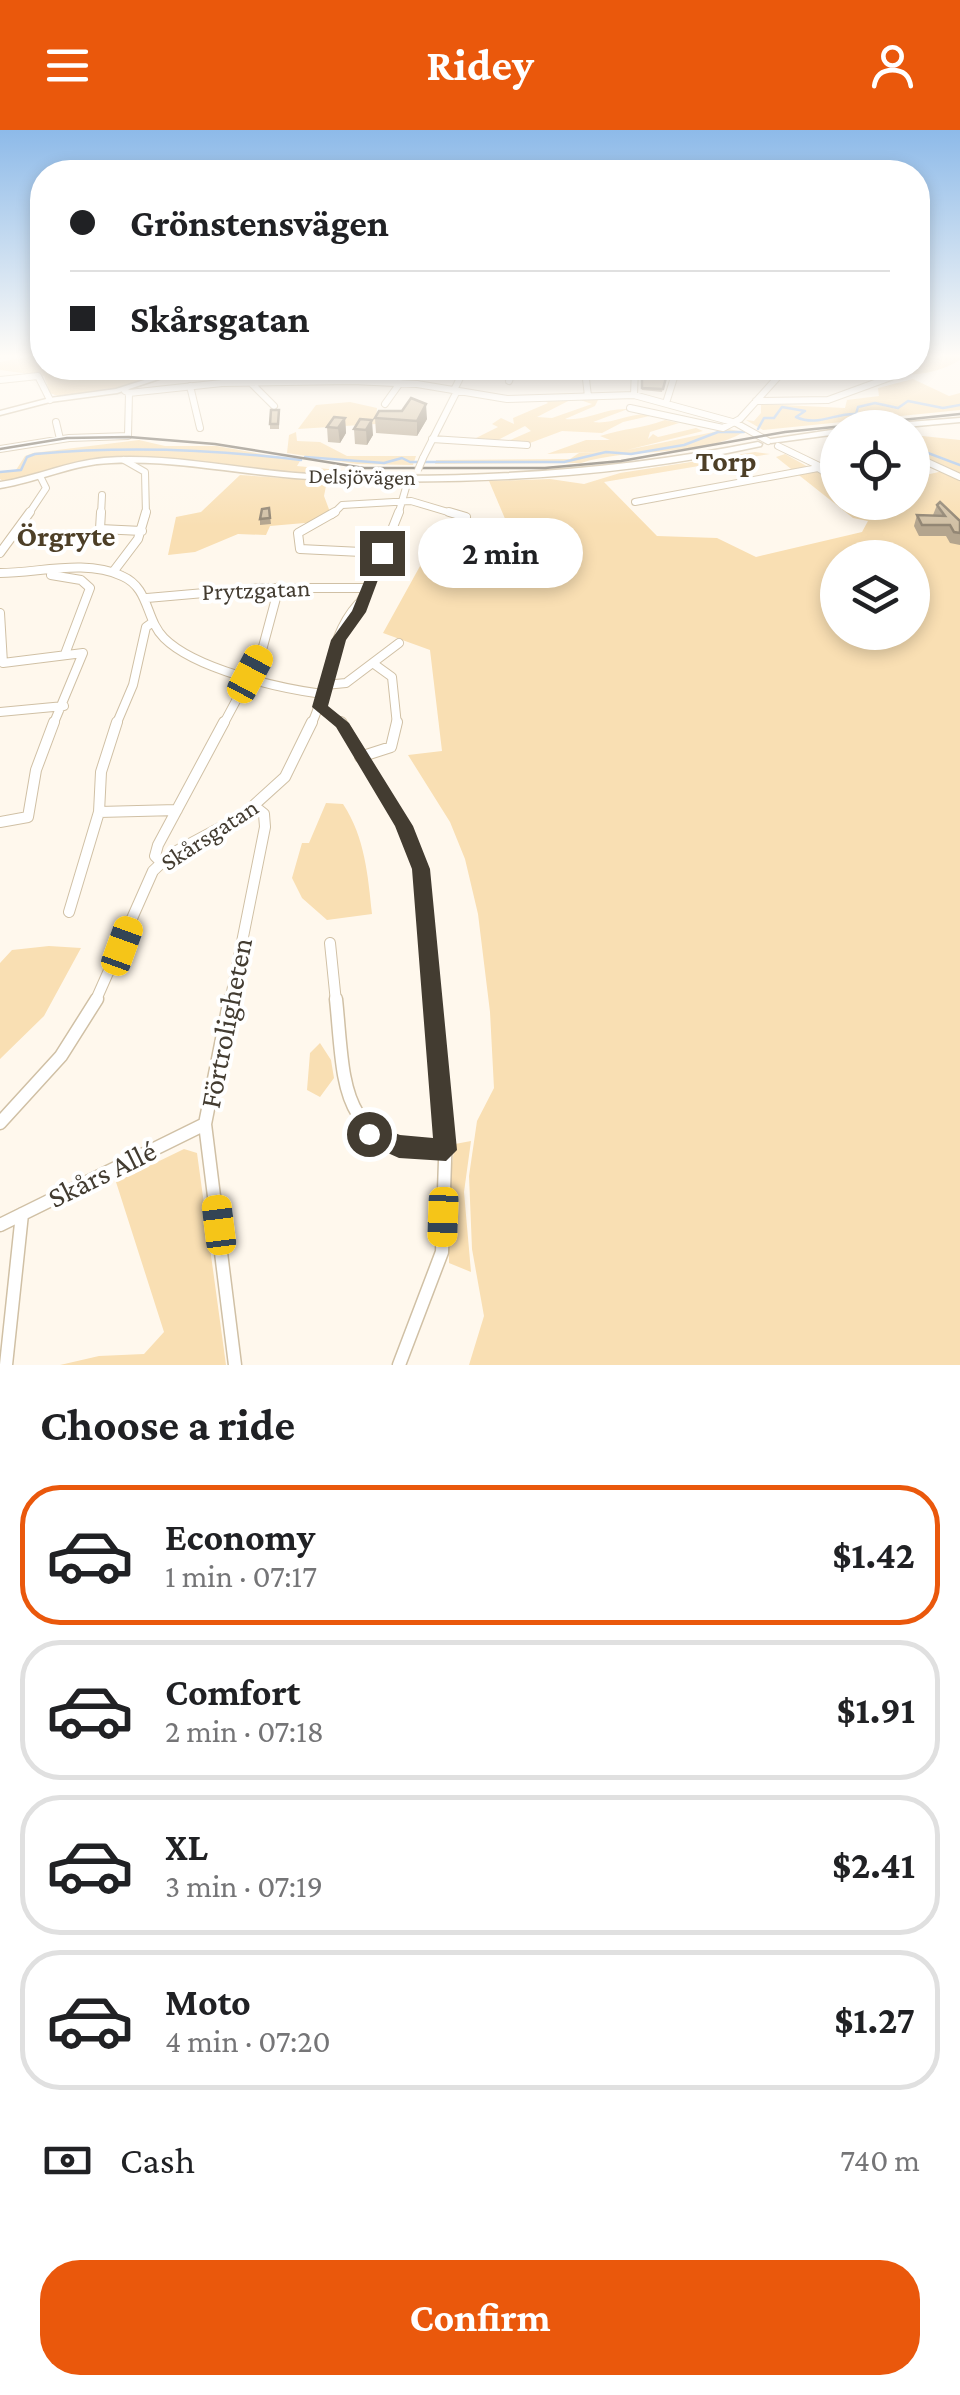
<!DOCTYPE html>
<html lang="en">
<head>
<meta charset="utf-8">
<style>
  :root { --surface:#fff; --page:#f6f6f6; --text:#202124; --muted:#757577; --line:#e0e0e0; --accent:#ea580c }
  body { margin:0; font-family:"Crimson Pro",serif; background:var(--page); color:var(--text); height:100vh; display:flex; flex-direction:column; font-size:38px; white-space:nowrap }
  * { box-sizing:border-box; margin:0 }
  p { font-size:32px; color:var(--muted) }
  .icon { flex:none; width:55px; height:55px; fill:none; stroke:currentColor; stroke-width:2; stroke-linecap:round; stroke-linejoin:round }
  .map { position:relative; height:1235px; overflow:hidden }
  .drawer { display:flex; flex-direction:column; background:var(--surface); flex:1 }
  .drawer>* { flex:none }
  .guide { position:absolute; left:30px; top:30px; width:900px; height:220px; border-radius:40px; box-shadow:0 5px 15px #0003; display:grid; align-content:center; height:220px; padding:0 40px; background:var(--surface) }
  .controls { position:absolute; left:820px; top:280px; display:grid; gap:20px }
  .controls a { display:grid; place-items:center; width:110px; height:110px; border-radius:50%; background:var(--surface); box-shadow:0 5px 15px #0003; font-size:50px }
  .end { position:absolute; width:45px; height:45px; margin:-22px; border:12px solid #433c31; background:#fff; box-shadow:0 0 0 5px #fff }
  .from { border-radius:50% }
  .bubble { position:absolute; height:70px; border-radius:35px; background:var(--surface); box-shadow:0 5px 15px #0003; font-size:32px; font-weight:700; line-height:70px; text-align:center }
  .car { position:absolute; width:30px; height:60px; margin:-30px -15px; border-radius:12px; box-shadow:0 0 8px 2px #0007; background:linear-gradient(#f5c518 24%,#345 0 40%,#f5c518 0 76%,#345 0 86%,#f5c518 0) }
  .guide b { display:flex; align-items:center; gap:35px; height:95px; font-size:38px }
  .guide b+b { border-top:2px solid var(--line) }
  .guide i { width:25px; height:25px; background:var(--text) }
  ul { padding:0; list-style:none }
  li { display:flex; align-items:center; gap:30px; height:140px; margin:0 20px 15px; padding:0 20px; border:5px solid var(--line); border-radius:40px }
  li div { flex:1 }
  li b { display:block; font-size:38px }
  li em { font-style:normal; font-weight:700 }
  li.selected { border-color:var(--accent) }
  li>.icon { width:90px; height:90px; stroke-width:1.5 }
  h2 { padding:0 40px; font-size:45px; line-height:120px }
  .pay { display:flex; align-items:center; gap:25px; height:110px; padding:0 40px; font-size:38px }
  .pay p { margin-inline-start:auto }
  .cta { display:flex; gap:20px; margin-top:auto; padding:20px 40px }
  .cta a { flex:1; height:115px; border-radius:40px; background:var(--accent); color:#fff; font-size:40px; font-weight:700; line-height:115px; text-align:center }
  header { display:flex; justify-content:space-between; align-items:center; height:130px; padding:0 40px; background:var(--accent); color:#fff; font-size:45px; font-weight:700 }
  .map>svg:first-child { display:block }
  .green { fill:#f9dfb3; fill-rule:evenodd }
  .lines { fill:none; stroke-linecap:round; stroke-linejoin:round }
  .stream { stroke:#a5c3ea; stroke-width:2.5 }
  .street-far3-casing { stroke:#d0c0a5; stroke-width:8 }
  .street-far2-casing { stroke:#d0c0a5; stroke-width:10 }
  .street-far1-casing { stroke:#d0c0a5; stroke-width:12 }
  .street-casing { stroke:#d0c0a5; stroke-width:15 }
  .secondary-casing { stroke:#d0c0a5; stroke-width:3 }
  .street-far3 { stroke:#fff; stroke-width:6 }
  .street-far2 { stroke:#fff; stroke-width:8 }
  .street-far1 { stroke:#fff; stroke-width:10 }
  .street { stroke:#fff; stroke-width:12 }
  .secondary { fill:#fff; fill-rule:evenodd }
  .tram { stroke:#7a7368; stroke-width:2.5 }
  .street-bridge-casing { stroke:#d0c0a5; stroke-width:8; stroke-linecap:butt }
  .street-bridge { stroke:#fff; stroke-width:6 }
  .wall { fill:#b4a58e }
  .shaded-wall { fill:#928674 }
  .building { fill:#d1c0a5; stroke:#928674; stroke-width:2.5 }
  .route { fill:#433c31 }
  .labels { text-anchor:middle; stroke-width:8; stroke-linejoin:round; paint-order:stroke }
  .far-street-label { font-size:22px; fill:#433c31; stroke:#fff }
  .street-label { font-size:25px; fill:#433c31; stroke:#fff }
  .far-district-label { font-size:30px; font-weight:bold; fill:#4d3f27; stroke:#fff }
  .near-street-label { font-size:30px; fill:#433c31; stroke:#fff }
</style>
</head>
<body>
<header><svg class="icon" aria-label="menu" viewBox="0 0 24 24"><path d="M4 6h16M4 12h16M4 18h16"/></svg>Ridey<svg class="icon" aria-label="person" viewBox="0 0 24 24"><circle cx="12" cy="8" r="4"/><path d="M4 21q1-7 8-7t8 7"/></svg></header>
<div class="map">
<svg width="960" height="1235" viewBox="0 0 960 1235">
  <rect width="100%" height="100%" fill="#fff8ed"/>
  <!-- green -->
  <path class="green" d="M42 224V238H129L156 246C128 255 78 276 50 263L44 246 0 240V232Z
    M918 224H960V230C931 247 902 248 870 238H918Z
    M913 249 949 266 960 263V280L763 300 746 290 754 291 761 283V274L845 278 847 270 879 266 878 258Z
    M599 268 595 276 565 289C587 291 604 278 628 279L593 292C614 295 631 281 654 285L623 292 602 303 562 301 530 313 506 312 531 301 525 296 496 311 474 309 498 297 492 294 501 288 514 294 513 288 548 273 544 270 572 269 537 287 552 288 592 274 577 269Z
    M350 272 377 278 376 294 298 299 316 275Z
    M665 290 679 293 650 302 648 309 653 304 658 307 696 298 703 301 627 320 728 299 744 302C699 328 629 317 581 333L435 334 436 330 570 329 579 323 619 321 547 324 586 310H610L600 306C625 298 640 299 665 290Z
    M296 302 297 311 320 312 347 326H416L413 335 357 334 287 323 289 305Z
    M913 305 960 310V1235H469L484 1186 472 1119 469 1046 477 991 494 958 490 882 478 784 465 729 450 692 408 625 442 621 430 520 383 503 430 418C458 413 491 420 506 391L489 351 550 349 584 354 620 343 755 322 770 324 604 352 657 406 717 408 756 427 862 402 868 391 853 388 776 327 785 324 837 353 838 372H912L913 348 947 340 913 329ZM838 428H912V502H838Z
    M139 310 165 316H217L300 331 297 336 359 342 306 343 119 326 84 330 4 352 0 349V342L16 340 25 326 33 323Z
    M240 345 327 351 324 366 330 382 316 392 270 396 266 405 238 404 195 422 168 425 176 387 201 382Z
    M326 673 343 674C365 707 368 746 372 784L327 790 302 768 292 748 302 713H309Z
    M49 816 81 818 44 886 0 929V833L12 820Z
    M320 913 331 930 334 948 320 967 307 960 310 923Z
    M471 1011 464 1062 471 1142 449 1133 448 1059 455 1014Z
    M184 1019 197 1023 226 1235H60L99 1226 144 1224 164 1202 116 1052Z"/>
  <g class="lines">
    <!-- stream -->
    <path class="stream" d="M758 299 764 288H774L782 277 805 281 796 287C818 297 834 283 856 284L858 277 875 273 898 278 908 271 943 278 960 275
      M912 317 960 335
      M305 327 384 333 402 328 410 332H564L606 322 631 324 684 315 718 302H744
      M0 342 21 340 27 327 35 324C125 316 212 319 301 330"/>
    <defs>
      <path id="street-far3" d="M134 238 163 246
        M535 238 585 241 588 266
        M246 247 283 238
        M351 247 389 238
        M0 250 38 246 50 270
        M509 251 514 238
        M251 253 274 276
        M190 256 200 298
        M454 260 465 238
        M129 263 222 253 353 251 417 254 507 269 634 265 736 293 768 311
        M634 265 635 238
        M756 271 828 270 891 247
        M666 273 677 238
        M385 274 400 253
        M630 278 723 298 740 289 786 238
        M56 292 60 309
        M432 309 527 315
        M778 316 838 345
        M0 319 69 308 128 306 129 263 125 261
        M912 325 960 347
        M423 328 457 261
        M124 330 145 342 146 385
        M818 338 838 351
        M635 372 818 338
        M28 385 46 358 41 348
        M101 385 102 365
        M332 385 342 375 411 371 458 385
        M398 385 409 347"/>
      <path id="street-far2" d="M101 382 100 399 142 401
        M335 382 298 403 300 419 382 423
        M449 382 466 387
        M0 423 30 382
        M113 442 138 409 146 382
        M0 443C39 443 85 429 122 446 150 458 145 489 164 508 195 539 278 558 322 564
        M51 445 81 450 90 458 65 524
        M147 468 262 458H366
        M0 483 3 533 83 523 53 595
        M339 508 369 457 399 382
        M374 534 392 547 397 595
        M325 555 346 553 399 513
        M320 577 343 595
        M0 582 64 576
        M116 595 133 555 146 497 153 492
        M223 595 261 524 279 457
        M311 595C331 555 327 508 358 474"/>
      <path id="street-far1" d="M341 592 404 695 421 739 434 872
        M360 627 391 617 397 592
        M99 682 177 680
        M0 692 28 687 36 640 54 592
        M161 732 155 726 158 715 224 592
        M69 782 99 682 101 642 117 592
        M330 813 336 872
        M95 872 153 741 171 724 242 686 285 647 312 592
        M230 872 265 697 264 684 254 676"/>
      <path id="street" d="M230 869 205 994 235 1235
        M336 869C345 956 337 1018 446 1019
        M0 993 61 926 97 869
        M0 1095 205 994
        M6 1235 22 1084
        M399 1235 442 1122 446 1000 433 869"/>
      <path id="secondary" d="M182 238H192L117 263 50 272 0 285V281L50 268 116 259Z
        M960 288V292L895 298H854L858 296Z
        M838 299V304L771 313 767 311 771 309Z
        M758 312 762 314 761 316C612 349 460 356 308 349 242 345 177 330 111 333 73 334 38 352 0 358V352C35 347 68 331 104 328 173 323 241 340 309 344 461 350 610 342 758 312Z"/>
    </defs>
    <!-- street-far3 casing -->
    <use href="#street-far3" class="street-far3-casing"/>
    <!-- street-far2 casing -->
    <use href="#street-far2" class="street-far2-casing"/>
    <!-- street-far1 casing -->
    <use href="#street-far1" class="street-far1-casing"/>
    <!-- street casing -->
    <use href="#street" class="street-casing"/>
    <!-- secondary casing -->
    <use href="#secondary" class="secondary-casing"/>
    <!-- street-far3 -->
    <use href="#street-far3" class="street-far3"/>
    <!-- street-far2 -->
    <use href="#street-far2" class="street-far2"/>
    <!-- street-far1 -->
    <use href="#street-far1" class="street-far1"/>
    <!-- street -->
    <use href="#street" class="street"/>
    <!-- secondary -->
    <use href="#secondary" class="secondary"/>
    <!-- tram -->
    <path class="tram" d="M0 319 67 308 129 307 215 314 364 338H545L621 331 785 302 960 284"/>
    <defs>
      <path id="street-bridge" d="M418 340 423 328"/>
    </defs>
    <!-- street-bridge casing -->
    <use href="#street-bridge" class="street-bridge-casing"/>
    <!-- street-bridge -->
    <use href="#street-bridge" class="street-bridge"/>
  </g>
  <!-- wall -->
  <path class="wall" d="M642 242 667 244 662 262 642 260Z
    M279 280V299H270V294Z
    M345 288 346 303 340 313 328 312 327 297Z
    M375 288 427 289 417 306 376 303Z
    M360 289 373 305 367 315 355 314 354 299Z
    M937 375 960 391V415L950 413 946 406H919L914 396 917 385H933Z
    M269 378 271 394 260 395V389Z"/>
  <!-- shaded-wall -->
  <path class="shaded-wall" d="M84 238H102L100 243 86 245Z
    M426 274 427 289 417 306V291Z
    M345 288 346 303 340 313 338 298Z
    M372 290 373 305 367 315 366 300Z"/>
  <!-- building -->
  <path class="building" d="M642 242 667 244 663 259 642 258Z
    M411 268 426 274 417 291 375 288 379 281H402Z
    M271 280H279L278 294H270Z
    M334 287 345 288 338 298 327 297Z
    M360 289 372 290 366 300 354 299Z
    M940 372 960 391V403L954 402 950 395H922L917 385 945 386 937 375Z
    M269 378 270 388 260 389 262 379Z"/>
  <!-- sky -->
  <linearGradient id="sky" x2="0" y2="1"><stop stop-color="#8dbae9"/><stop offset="0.57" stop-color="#fffcf7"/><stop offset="1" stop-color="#fffcf7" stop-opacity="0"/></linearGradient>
  <rect width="960" height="396" fill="url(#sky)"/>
  <!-- route -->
  <path class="route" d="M377 420 388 423 366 482 346 510 328 576 349 593 413 696 430 739 457 1020 446 1031 399 1028 361 1011 358 1004 369 993 400 1005 433 1008 412 739 395 696 336 597 312 577 331 510 352 481Z"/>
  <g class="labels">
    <!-- far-street labels -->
    <g class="far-street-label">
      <text transform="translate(362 346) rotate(1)" y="8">Delsjövägen</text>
    </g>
    <!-- street labels -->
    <g class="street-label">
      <text transform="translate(256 459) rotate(-2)" y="9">Prytzgatan</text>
      <text transform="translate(209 704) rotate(-33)" y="9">Skårsgatan</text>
    </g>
    <!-- far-district labels -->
    <g class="far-district-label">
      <text x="726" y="341">Torp</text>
      <text x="66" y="416">Örgryte</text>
    </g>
    <!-- near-street labels -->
    <g class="near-street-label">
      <text transform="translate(226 893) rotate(-79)" y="10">Förtroligheten</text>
      <text transform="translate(102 1044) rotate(-26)" y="10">Skårs Allé</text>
    </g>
  </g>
</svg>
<div class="controls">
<a><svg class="icon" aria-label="locate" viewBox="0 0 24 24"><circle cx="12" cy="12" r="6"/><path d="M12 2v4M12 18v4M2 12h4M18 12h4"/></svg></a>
<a><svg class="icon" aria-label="layers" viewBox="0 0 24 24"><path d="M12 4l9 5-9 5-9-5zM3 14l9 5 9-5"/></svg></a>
</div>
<i class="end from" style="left:369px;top:1004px"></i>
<i class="end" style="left:382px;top:423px"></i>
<div class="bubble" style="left:418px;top:388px;width:165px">2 min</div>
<i class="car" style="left:250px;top:544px;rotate:28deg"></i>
<i class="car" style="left:122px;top:816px;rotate:20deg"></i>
<i class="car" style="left:443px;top:1087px;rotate:182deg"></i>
<i class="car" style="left:219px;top:1095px;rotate:353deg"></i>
<div class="guide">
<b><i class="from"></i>Grönstensvägen</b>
<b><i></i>Skårsgatan</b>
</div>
</div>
<section class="drawer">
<h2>Choose a ride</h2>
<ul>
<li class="selected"><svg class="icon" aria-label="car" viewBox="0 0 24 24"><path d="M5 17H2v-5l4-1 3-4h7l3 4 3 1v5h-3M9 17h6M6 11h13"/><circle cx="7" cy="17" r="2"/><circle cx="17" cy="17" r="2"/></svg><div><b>Economy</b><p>1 min · 07:17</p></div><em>$1.42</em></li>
<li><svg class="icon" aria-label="car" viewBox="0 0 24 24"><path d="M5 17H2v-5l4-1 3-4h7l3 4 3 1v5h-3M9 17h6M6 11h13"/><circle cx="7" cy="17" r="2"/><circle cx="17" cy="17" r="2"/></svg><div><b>Comfort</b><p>2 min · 07:18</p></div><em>$1.91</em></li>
<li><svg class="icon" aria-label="car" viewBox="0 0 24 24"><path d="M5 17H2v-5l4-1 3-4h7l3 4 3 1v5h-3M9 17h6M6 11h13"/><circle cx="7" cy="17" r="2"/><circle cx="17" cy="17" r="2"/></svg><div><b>XL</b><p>3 min · 07:19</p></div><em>$2.41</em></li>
<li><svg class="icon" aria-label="car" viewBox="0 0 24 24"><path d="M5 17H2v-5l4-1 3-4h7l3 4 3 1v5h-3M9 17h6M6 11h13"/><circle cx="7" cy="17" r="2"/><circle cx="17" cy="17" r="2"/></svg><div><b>Moto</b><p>4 min · 07:20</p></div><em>$1.27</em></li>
</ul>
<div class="pay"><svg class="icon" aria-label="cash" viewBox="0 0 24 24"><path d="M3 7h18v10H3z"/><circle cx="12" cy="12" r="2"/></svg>Cash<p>740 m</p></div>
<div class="cta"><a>Confirm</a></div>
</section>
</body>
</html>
